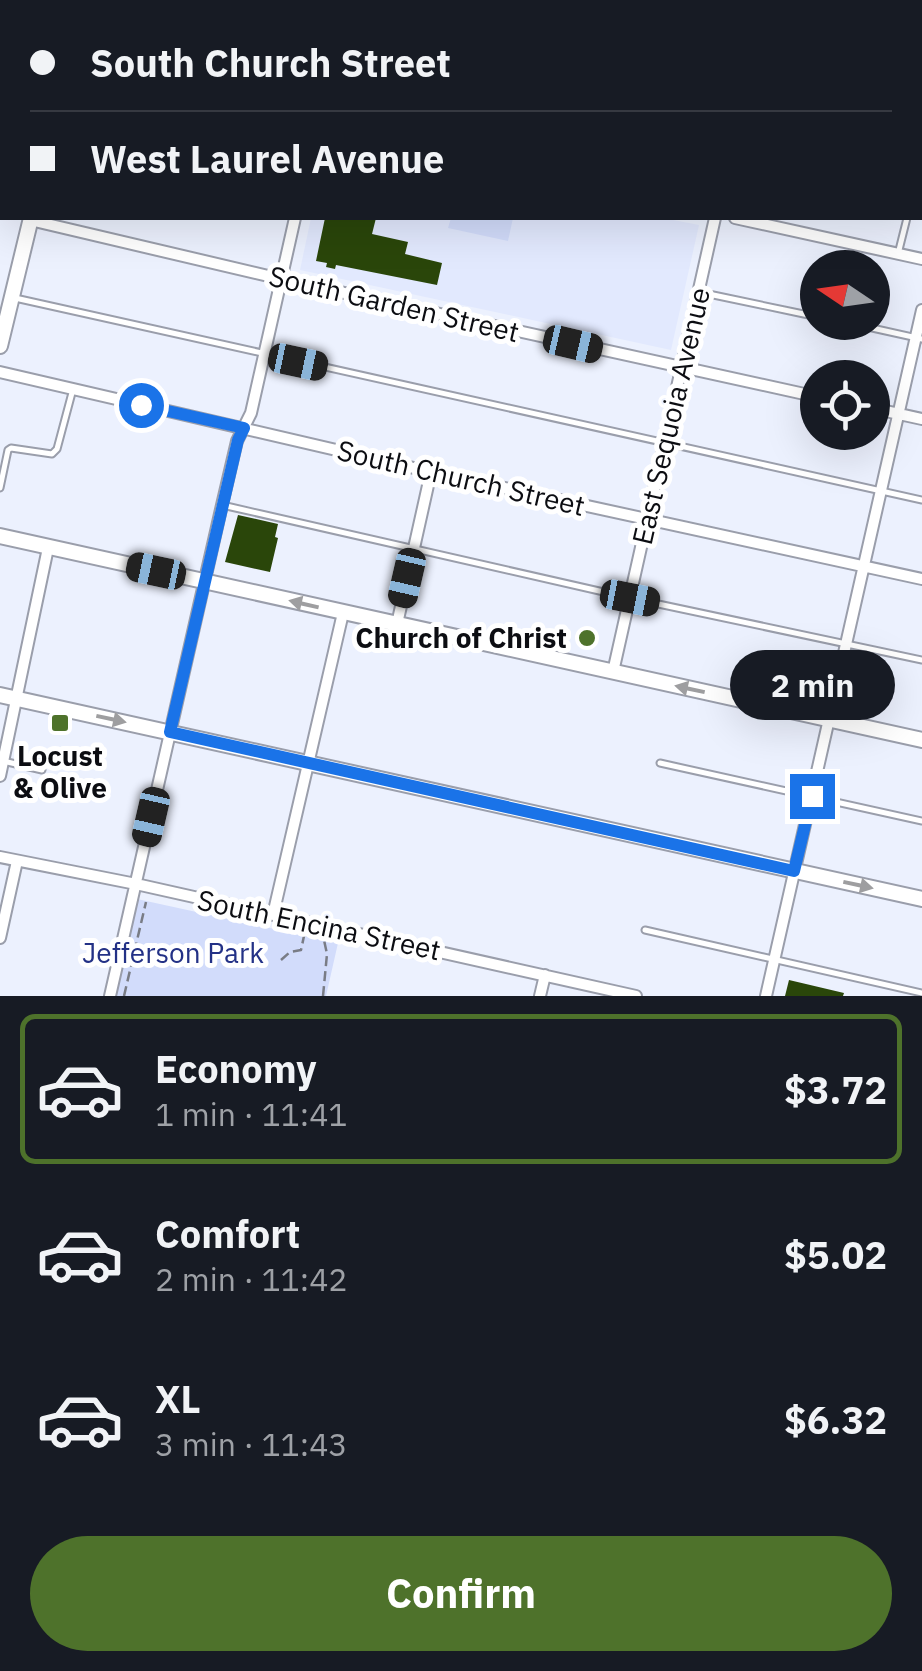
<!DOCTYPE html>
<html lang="en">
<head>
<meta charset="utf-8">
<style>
  :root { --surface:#171b24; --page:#20242c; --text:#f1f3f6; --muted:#9ea1a6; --line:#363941; --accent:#4e722b }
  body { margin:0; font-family:"IBM Plex Sans",sans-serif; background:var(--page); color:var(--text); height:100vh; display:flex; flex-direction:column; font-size:38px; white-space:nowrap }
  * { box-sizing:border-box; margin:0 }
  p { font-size:32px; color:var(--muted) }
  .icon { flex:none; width:55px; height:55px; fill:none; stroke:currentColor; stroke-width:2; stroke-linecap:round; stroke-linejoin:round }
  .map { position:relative; height:996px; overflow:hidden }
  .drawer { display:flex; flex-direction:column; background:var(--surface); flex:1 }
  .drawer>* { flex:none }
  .banner { position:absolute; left:0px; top:0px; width:922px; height:220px; box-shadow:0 10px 40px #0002; display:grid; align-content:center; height:220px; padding:0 30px; background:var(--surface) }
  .needle { width:65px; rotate:283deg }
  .controls { position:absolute; left:800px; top:250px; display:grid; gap:20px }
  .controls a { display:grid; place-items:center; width:90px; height:90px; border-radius:50%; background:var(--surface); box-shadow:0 10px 40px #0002; font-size:50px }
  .end { position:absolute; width:45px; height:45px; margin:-22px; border:12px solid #1a73e8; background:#fff; box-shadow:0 0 0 5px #fff }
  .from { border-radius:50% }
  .bubble { position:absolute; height:70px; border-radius:35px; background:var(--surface); box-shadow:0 10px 40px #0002; font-size:32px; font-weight:700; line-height:70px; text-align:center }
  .car { position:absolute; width:30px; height:60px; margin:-30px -15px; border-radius:12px; box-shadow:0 0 8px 2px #0007; background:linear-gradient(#222 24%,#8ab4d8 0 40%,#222 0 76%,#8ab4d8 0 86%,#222 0) }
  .banner b { display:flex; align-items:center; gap:35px; height:95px; font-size:38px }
  .banner b+b { border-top:2px solid var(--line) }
  .banner i { width:25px; height:25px; background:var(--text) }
  ul { padding:18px 0 0; list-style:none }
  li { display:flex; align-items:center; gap:30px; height:150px; margin:0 20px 15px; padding:0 10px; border:5px solid transparent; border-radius:15px }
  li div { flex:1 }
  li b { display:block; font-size:38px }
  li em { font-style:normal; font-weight:700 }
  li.selected { border-color:var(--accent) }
  li>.icon { width:90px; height:90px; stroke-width:1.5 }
  .primary-button { display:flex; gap:20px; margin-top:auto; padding:20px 30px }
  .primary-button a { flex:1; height:115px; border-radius:60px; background:var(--accent); color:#fff; font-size:40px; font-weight:700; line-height:115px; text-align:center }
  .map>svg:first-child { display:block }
  .built { fill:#e2e9fe }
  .green { fill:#d2dcfb }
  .building { fill:#2a460a }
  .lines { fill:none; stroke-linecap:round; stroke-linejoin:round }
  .lane-casing { stroke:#9a9eab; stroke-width:9 }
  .street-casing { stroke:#9a9eab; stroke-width:14 }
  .secondary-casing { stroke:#9a9eab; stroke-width:18 }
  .highway-casing { stroke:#9a9eab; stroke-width:21 }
  .path { stroke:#797c85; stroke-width:2.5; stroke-dasharray:10 5; stroke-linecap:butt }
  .lane { stroke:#fff; stroke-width:5 }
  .street { stroke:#fff; stroke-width:10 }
  .secondary { stroke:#fff; stroke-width:14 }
  .highway { stroke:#fff; stroke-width:18 }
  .oneway { fill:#9e9ea0 }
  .route { stroke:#1a73e8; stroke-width:12 }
  .poi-dot { fill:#4e722b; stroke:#fff; stroke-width:4 }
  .labels { text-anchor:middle; stroke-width:10; stroke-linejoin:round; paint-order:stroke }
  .street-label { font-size:28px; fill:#0c0d12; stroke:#fff }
  .poi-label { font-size:28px; font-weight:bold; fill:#0c0d12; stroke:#fff; text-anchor:end }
  .park-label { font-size:28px; fill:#233186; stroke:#fff }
</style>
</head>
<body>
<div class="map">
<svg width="922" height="996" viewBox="0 0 922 996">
  <rect width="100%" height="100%" fill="#ecf1fe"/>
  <!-- built -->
  <path class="built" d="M311 218H663L699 225 671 350 300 270Z"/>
  <!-- green -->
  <path class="green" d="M451 218H513L508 241 448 228Z
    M137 899 338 943 326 996H115Z"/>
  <!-- building -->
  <path class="building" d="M325 218H376L372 234 408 242 405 254 442 263 437 285 336 265 335 269 326 267 327 263 316 261Z
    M238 515 278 524 275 537 278 538 270 572 225 562Z
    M789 980 844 993 843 996H785Z"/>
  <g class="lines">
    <defs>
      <path id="lane" d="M115 0 126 2
        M852 0 864 2
        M920 15H922
        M920 207H922
        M898 254 907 218
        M699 292 818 317
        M15 298 922 500
        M845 322 922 339
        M0 488 8 450 11 448 52 454 57 449 73 389
        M222 505 630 598 922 660
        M3 761 42 770
        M660 763 922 821
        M645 930 922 993"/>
      <path id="street" d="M548 2V0
        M691 2 692 0
        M0 54H2
        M735 218 922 259
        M30 220 281 279 818 397
        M0 372 431 472 922 579
        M872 408 922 419
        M397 624 431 472
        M613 672 715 218
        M0 776 48 548
        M0 857 136 884 636 996
        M273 915 343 613
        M0 938 17 861
        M110 996 222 505 237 441 251 413 295 218
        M540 996 545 975
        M766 996 922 310"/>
      <path id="secondary" d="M474 0 486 2
        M80 2V0
        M920 99H922
        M0 346 31 218
        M0 536 922 740
        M0 695 922 899"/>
      <path id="highway" d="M9 2V0
        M28 2 29 0
        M0 41 2 30
        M0 172 2 154"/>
    </defs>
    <!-- lane casing -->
    <use href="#lane" class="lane-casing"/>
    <!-- street casing -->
    <use href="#street" class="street-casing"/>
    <!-- secondary casing -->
    <use href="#secondary" class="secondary-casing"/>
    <!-- highway casing -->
    <use href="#highway" class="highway-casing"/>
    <!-- path -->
    <path class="path" d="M281 960 290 952 301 950 304 936
      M124 996 146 902
      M323 996 327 954 324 940"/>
    <!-- lane -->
    <use href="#lane" class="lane"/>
    <!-- street -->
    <use href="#street" class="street"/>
    <!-- secondary -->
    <use href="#secondary" class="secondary"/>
    <!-- highway -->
    <use href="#highway" class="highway"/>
  </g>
  <!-- one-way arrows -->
  <defs><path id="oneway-solid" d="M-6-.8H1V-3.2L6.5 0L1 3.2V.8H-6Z" transform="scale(2.5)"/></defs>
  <g class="oneway">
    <use href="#oneway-solid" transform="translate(304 604) rotate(-167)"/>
    <use href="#oneway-solid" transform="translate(690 689) rotate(-168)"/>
    <use href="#oneway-solid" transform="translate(111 719) rotate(12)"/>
    <use href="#oneway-solid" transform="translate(858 885) rotate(12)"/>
  </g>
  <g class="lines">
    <!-- route -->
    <path class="route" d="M141 405 244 428 238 440 170 732 794 871 812 796"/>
  </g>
  <!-- markers -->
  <g class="poi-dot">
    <circle cx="587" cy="638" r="10"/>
    <rect x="50" y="713" width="20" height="20" rx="5"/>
  </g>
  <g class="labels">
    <!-- street labels -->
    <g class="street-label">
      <text transform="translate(394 304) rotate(13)" y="10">South Garden Street</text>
      <text transform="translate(671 416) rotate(-77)" y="10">East Sequoia Avenue</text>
      <text transform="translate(461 478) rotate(13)" y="10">South Church Street</text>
      <text transform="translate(319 925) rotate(12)" y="10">South Encina Street</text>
    </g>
    <!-- poi labels -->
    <g class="poi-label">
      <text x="567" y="648">Church of Christ</text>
      <text x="60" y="766" text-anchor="middle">Locust<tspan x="60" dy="32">&amp; Olive</tspan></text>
    </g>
    <!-- park labels -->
    <g class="park-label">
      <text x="173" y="963">Jefferson Park</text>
    </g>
  </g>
</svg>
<div class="controls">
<a><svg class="needle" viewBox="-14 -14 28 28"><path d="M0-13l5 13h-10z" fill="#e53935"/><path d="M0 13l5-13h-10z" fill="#9ea1a6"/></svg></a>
<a><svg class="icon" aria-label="locate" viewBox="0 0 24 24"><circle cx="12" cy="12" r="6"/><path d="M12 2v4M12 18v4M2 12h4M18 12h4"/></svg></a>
</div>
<i class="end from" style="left:141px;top:405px"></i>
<i class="end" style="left:812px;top:796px"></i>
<div class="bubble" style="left:730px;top:650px;width:165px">2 min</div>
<i class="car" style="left:573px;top:344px;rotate:103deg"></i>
<i class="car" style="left:298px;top:362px;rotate:102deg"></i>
<i class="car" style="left:156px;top:571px;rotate:282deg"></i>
<i class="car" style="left:407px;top:578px;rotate:193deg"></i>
<i class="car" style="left:630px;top:598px;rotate:101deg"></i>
<i class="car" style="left:151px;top:817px;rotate:193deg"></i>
<div class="banner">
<b><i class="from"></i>South Church Street</b>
<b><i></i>West Laurel Avenue</b>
</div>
</div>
<section class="drawer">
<ul>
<li class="selected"><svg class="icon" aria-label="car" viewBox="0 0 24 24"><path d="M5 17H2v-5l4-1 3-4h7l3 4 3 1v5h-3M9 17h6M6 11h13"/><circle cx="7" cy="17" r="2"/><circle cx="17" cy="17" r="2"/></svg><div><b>Economy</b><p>1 min · 11:41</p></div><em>$3.72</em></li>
<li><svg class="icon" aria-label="car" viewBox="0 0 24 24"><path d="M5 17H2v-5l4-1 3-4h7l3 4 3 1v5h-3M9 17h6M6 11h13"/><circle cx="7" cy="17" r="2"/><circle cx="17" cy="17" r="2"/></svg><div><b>Comfort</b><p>2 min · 11:42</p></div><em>$5.02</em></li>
<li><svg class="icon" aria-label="car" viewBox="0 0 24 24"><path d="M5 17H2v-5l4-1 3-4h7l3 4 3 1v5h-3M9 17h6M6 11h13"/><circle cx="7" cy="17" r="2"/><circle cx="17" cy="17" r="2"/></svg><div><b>XL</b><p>3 min · 11:43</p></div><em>$6.32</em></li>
</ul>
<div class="primary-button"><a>Confirm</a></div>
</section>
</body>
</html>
